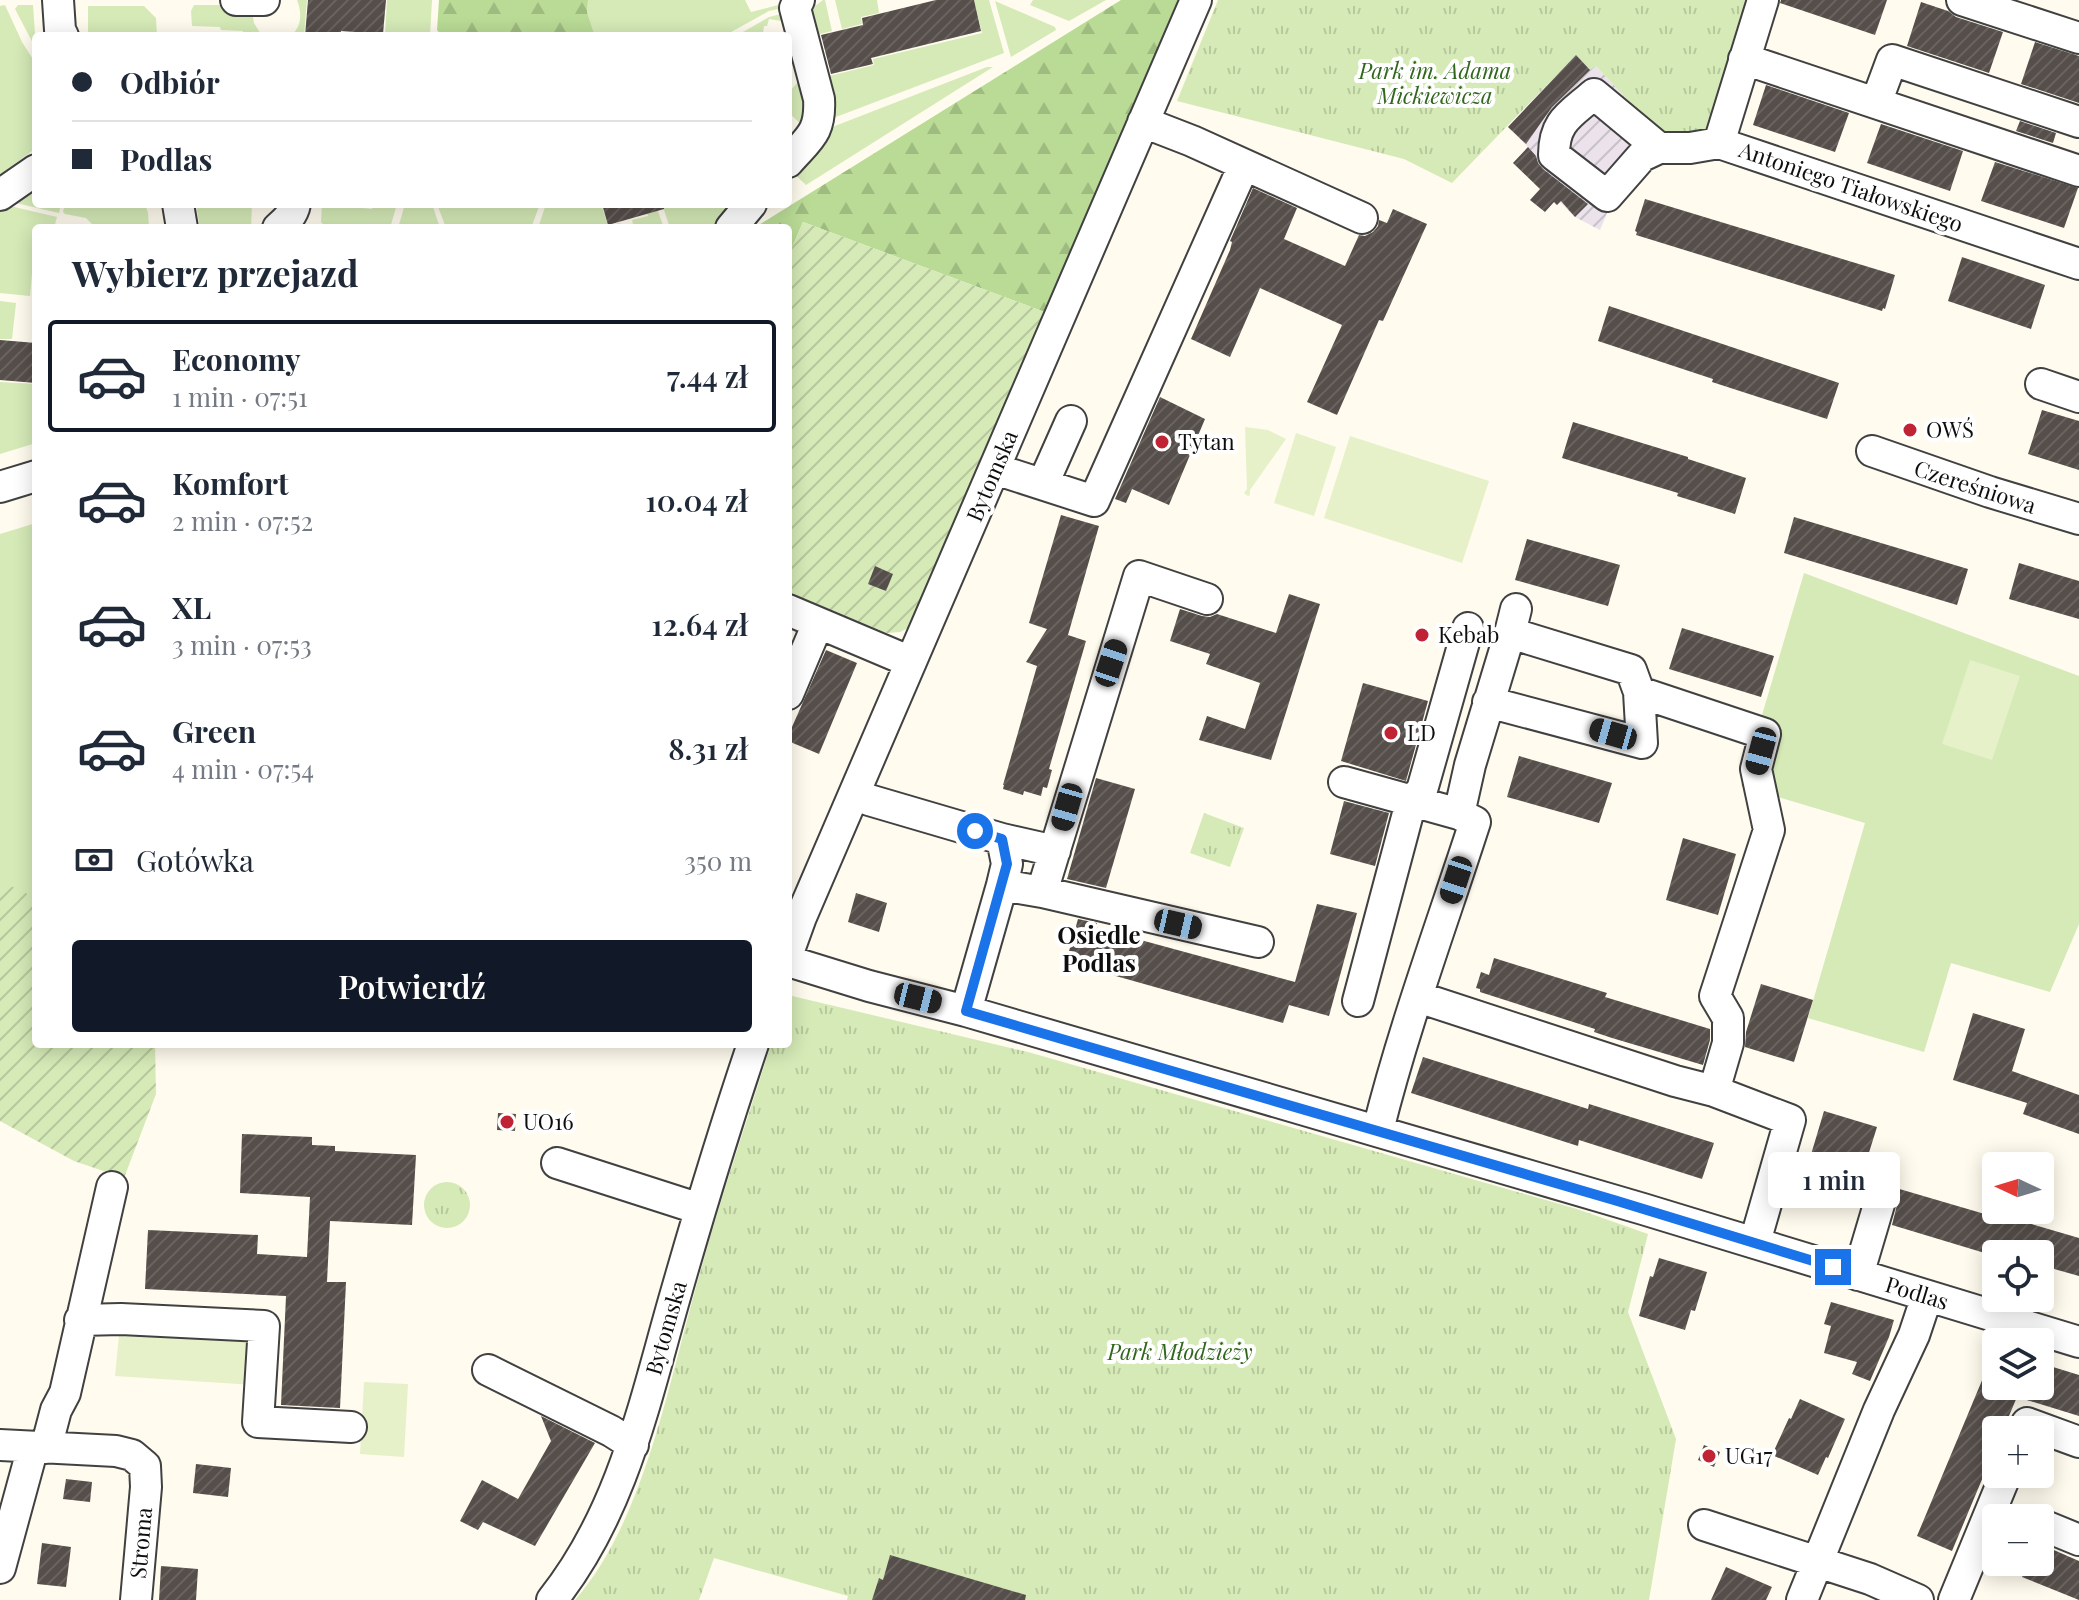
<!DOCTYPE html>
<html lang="pl">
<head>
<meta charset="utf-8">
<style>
  :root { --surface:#fff; --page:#f6f6f7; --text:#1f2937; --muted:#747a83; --line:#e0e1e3; --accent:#111827 }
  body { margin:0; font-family:"Playfair Display",serif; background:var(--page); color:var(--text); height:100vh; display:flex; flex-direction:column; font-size:30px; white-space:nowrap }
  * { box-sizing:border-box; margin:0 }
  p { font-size:26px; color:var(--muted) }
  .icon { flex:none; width:44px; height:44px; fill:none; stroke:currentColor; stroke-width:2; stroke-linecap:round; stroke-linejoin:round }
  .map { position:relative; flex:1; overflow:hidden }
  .sheet { position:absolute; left:32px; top:224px; width:760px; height:824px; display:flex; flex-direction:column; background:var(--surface); border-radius:8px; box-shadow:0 4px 20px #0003 }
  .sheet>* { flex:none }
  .top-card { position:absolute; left:32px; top:32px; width:760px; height:176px; border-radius:8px; box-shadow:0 4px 20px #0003; display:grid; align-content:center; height:176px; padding:0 40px; background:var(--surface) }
  .needle { width:52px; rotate:274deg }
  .fabs { position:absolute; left:1982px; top:1152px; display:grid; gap:16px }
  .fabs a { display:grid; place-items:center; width:72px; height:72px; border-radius:8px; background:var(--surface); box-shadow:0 4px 20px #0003; font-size:40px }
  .end { position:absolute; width:36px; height:36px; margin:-18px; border:10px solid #1a73e8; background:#fff; box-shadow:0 0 0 4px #fff }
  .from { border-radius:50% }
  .bubble { position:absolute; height:56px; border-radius:8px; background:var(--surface); box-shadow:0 4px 20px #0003; font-size:26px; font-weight:600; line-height:56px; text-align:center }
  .car { position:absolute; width:24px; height:48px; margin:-24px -12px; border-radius:10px; box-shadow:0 0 6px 2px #0007; background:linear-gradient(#222 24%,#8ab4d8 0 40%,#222 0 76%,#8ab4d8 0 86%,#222 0) }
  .top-card b { display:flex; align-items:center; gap:28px; height:76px; font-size:30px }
  .top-card b+b { border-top:2px solid var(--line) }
  .top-card i { width:20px; height:20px; background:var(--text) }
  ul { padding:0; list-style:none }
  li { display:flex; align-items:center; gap:24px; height:112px; margin:0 16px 12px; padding:0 24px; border:4px solid transparent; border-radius:8px }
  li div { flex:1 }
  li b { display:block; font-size:30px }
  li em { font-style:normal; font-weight:600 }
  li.current { border-color:var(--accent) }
  li>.icon { width:72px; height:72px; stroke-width:1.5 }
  h2 { padding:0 40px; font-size:36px; line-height:96px }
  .pay { display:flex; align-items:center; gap:20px; height:88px; padding:0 40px; font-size:30px }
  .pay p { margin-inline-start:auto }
  .action { display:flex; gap:16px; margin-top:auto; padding:16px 40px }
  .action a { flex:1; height:92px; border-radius:8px; background:var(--accent); color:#fff; font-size:32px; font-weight:600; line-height:92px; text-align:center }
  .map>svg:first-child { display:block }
  .industrial { fill:url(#industrial-furrows) }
  .grass { fill:#d5eab7 }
  .forest { fill:url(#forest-firs) }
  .park { fill:url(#park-tufts) }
  .garden { fill:url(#garden-furrows) }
  .pitch { fill:#e6f1c9 }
  .building { fill:url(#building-hatch) }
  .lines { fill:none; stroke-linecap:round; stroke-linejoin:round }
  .minor-casing { stroke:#414141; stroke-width:34 }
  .minor { stroke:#fff; stroke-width:30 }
  .route { stroke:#1a73e8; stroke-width:10 }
  .poi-dot { fill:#c02334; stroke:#fff; stroke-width:3 }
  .labels { text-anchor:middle; stroke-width:8; stroke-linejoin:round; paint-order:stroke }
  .park-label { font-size:22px; font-style:italic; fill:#30671d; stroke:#fff }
  .street-label { font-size:22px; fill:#0e0e0e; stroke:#fff }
  .poi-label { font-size:22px; fill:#0e0e0e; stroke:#fff; text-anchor:start }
  .neighbourhood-label { font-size:24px; font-weight:bold; fill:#0e0e0e; stroke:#fff }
</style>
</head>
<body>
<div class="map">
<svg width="2079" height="1600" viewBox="0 0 2079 1600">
  <defs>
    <pattern id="industrial-furrows" width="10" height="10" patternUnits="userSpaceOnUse" patternTransform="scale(2)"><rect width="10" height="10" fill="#ebe2ec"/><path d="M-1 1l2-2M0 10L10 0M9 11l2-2" fill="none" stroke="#c8c1c9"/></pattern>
    <pattern id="forest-firs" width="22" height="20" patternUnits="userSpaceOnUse" patternTransform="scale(2)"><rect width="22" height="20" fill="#b9db96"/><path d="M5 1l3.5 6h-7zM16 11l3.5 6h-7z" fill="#9ebb80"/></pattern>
    <pattern id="park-tufts" width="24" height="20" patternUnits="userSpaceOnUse" patternTransform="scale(2)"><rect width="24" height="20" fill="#d5eab7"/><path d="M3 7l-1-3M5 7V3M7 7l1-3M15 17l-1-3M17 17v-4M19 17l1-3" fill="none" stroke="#b6c89c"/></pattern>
    <pattern id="garden-furrows" width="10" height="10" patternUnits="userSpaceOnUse" patternTransform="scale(2)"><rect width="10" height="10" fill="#d5eab7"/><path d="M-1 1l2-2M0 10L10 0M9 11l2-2" fill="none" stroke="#b6c89c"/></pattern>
    <pattern id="building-hatch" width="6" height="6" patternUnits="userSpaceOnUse" patternTransform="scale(2)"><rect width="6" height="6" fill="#564e4a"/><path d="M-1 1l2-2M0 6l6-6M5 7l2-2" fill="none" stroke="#696360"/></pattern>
  </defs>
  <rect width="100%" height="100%" fill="#fffbee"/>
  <!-- industrial -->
  <path class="industrial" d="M1576 55 1596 66 1666 141 1646 172 1608 211 1600 230 1575 217 1560 202 1557 205 1513 163 1528 147 1508 127Z"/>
  <!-- grass -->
  <path class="grass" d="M297 0H307L304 36H291C302 26 302 13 297 0Z
    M387 0H432L430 36H342V32L385 35Z
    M588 0H745L751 12 778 5 787 7 769 11 724 36H595L587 12Z
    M823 0H825L832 31 816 35 825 77 874 65 873 59 982 33 974 0H989L1004 53 828 120 810 10Z
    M835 0H877L879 13 861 17 862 24 842 29Z
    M1033 0H1106L1069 21 1030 5Z
    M995 1 1055 27 1056 30 1011 57Z
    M5 5 22 42 36 64V148L0 175V6Z
    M18 5H33L36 49 15 9Z
    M194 5H251L254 23 262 36H243V31L221 30 220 27 192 26 191 11Z
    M88 6H144L156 18 157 36H88Z
    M789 12 788 22 769 19 767 26H764L763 33H760L759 36H736L769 17Z
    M987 67H993L806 185 790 170 822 131Z
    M797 83 808 89 806 129 788 112V93Z
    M36 189V204H61L59 213 16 203Z
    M65 204H145L148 213 149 228H96L86 218 65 214 63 212Z
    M196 204H252L251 228H200Z
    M322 204 372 209 373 204H397L390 228H326L321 222Z
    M405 204H432L440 228H398Z
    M437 204H540L531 228H446Z
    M546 204H601L608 226 620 223 621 228H538Z
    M662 204H722L733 214 723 226 670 228Z
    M10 206 57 217 54 228H36V273H32L30 296 0 293V211Z
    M656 206 664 228H634L632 220 648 216 646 208Z
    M0 301 16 303 12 339H0Z
    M0 382 36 384V443L0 454Z
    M36 523V903L0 882V534Z
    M1804 573 2079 676V924L2050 992 1951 963 1924 1052 1808 1018 1865 823 1741 786Z"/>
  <!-- forest -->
  <path class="forest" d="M439 0H588L587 12 595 36H442L437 30Z
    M1121 0H1185L1050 314 803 222 788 257V228H754Z"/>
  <!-- park -->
  <path class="park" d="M1218 0H1754L1708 143 1666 141 1596 66 1590 70 1576 55 1452 183 1404 159 1177 101Z
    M1204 813 1244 828 1230 867 1190 853Z
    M788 995 1028 1052 1577 1209 1648 1234 1628 1312 1676 1439 1649 1600H847L848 1596 714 1558 699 1600H575C647 1518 671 1370 702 1266 723 1191 748 1118 771 1044H788Z
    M424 1205a23 23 0 1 1 46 0a23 23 0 1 1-46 0Z"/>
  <!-- garden -->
  <path class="garden" d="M803 222 1050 314 918 623 900 632 887 633 788 593V257Z
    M0 881 36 898V1044H155L156 1094 124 1178 74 1161 0 1121Z"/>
  <!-- pitch -->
  <path class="pitch" d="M1245 427 1268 430 1286 439 1250 490V495L1248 496 1244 493 1247 489Z
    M1296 433 1336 447 1314 516 1274 503Z
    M1350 436 1489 481 1462 563 1324 518Z
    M1970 660 2020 676 1992 760 1942 744Z
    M120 1325 247 1337 254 1348V1385L115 1376Z
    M364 1382 408 1384 404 1457 360 1454Z"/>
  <!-- building -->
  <path class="building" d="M308 0H386L383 34 341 31V36H305Z
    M936 0H974L981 31 871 58 873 64 831 74 821 35 863 25 862 18Z
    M1781 0H1887L1875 35 1780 3Z
    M1921 2 1948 11 1956 17 2003 32 1989 73 1907 46Z
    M2035 42 2079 56V103L2021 84Z
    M1576 55 1590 70 1552 107 1526 144 1508 127Z
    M1766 85 1849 113 1835 152 1753 125Z
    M2020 121 2056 133 2053 143 2016 131Z
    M1881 124 1963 151 1950 191 1867 163Z
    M1528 147 1536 156 1538 163 1543 169 1588 204 1575 217 1561 201 1557 205 1554 202 1545 212 1530 200 1540 189 1513 163Z
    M1995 162 2078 188 2064 228 1981 201Z
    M1253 188 1297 208 1284 239 1345 266 1359 235 1365 236 1373 232 1378 226 1379 220 1387 223 1393 209 1427 224 1383 321 1379 320 1337 415 1307 402 1342 325 1260 288 1230 357 1191 339 1230 250 1232 242 1230 241Z
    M1645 199 1895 275 1885 309 1883 308 1882 311 1636 235 1637 232 1635 231Z
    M602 204H664V209L608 225Z
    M1962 257 2045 285 2031 329 1948 301Z
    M1609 306 1839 383 1827 419 1712 382 1713 379 1598 341Z
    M0 340 36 343V383L0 380Z
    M1160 397 1205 419 1169 505 1132 489 1126 503 1115 499Z
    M2042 410 2079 421V470L2028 454Z
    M1573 422 1688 457V459L1746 478 1735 514 1677 496 1678 493 1562 458Z
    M1061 515 1099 526 1068 635 1086 641 1049 769 1052 770 1047 788 1043 787 1041 796 1024 791 1023 795 1003 789 1004 785H1003L1037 666 1026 662 1047 629 1029 623Z
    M1794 517 1968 569 1957 605 1784 553Z
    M1527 539 1620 565 1608 606 1515 580Z
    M2019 563 2079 581V619L2009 599Z
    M875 566 893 574 886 591 868 584Z
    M1289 594 1320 604 1271 760 1199 740 1207 716 1245 729 1260 683 1206 664 1210 654 1170 641 1180 609 1202 616 1210 617 1217 614 1276 633Z
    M1682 628 1774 656 1761 697 1669 669Z
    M826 650 857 663 819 754 788 741V736Z
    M1363 683 1428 701 1406 781 1341 761Z
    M1519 756 1612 783 1599 823 1507 797Z
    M1096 778 1135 789 1106 888 1067 879Z
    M1344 801 1389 813 1375 866 1330 854Z
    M1683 838 1736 854 1718 915 1666 900Z
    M856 893 887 903 879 932 848 922Z
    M1317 904 1357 913 1329 1016 1289 1005 1283 1023 1066 962 1078 919 1097 923 1095 927 1104 930 1295 982Z
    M1494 958 1607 993 1605 997 1710 1029V1040L1703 1065 1612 1038 1594 1032 1595 1029 1480 992V989L1476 988 1481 972 1489 975Z
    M1761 984 1813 1000 1794 1062 1745 1047 1746 1032Z
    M1973 1013 2025 1029 2012 1071 2079 1095V1134L2023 1114 2027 1103 1953 1080Z
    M1423 1057 1588 1109 1589 1104 1714 1143 1702 1179 1579 1140 1578 1146 1411 1093Z
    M1824 1111 1877 1127 1856 1194 1804 1178Z
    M498 1113 516 1114 515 1131 497 1130Z
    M242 1134 312 1137V1145L335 1146V1151L416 1155 412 1225 330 1221 327 1282H346L340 1408 281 1405 286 1296 145 1289 148 1230 258 1235 257 1254 307 1257 310 1197 240 1193Z
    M1896 1188 2012 1222 2014 1219 2079 1238V1276L2040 1265V1254H1988L1892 1225 1897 1205Z
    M1659 1258 1707 1272 1695 1311 1691 1310 1685 1330 1639 1316 1650 1276 1653 1277Z
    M1831 1302 1894 1320 1889 1337 1870 1381 1852 1374 1857 1362 1824 1353 1831 1326 1824 1324Z
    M2040 1363 2079 1375V1416L2017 1397 2003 1430H1996V1446L1952 1551 1917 1536 1983 1378 1996 1384V1386H2040Z
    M1800 1399 1845 1419 1828 1458 1826 1457 1818 1475 1772 1455 1789 1418 1791 1419Z
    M541 1416 595 1443 535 1546 483 1522 478 1530 460 1521 482 1480 518 1499 551 1441Z
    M1704 1445 1720 1452 1714 1467 1698 1460Z
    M196 1464 231 1468 228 1497 193 1493Z
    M66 1479 92 1482 90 1502 63 1499Z
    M42 1543 71 1547 66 1587 37 1584Z
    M2040 1544 2079 1561V1600L2022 1577 2028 1562H2040Z
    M890 1555 1026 1595 1025 1600H872L879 1578 883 1580Z
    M161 1566 198 1569 196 1600H159Z
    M1726 1567 1772 1587 1766 1600H1711Z"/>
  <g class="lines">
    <defs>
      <path id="minor" d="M58 0 60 30 63 36
        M236 0H264
        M1962 0 2079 38
        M1744 59 2079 171
        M1876 103 1892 60 2079 122
        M1143 122 1192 141 1362 218
        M1719 143 1763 0
        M1659 148 1642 156 1607 196 1554 155C1554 121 1570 115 1594 94L1659 148H1690L1719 143 2079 264
        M788 162C809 138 821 133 819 99L795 8 799 0
        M0 195 36 170
        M178 204 182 228
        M278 228C286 221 293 215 295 204
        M731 228 751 204
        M2041 384 2079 397
        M1872 451 1990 492 2079 519
        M995 469 1094 501 1244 165
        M1043 484 1071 421
        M0 487 36 476
        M788 610 911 662
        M1639 692 1765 734 1756 769 1769 830 1715 996 1728 1018V1043L1714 1091 1790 1120 1755 1242
        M788 694 818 623
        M1488 702 1642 743 1639 692 1631 670 1510 633
        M1344 782 1459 814 1475 822C1442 924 1404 1026 1378 1130
        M855 793 869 800 1002 839 1007 864 1002 885
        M1459 814 1470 765 1510 633 1516 609
        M1002 839 1055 851
        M1042 892 1139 576 1207 599
        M788 953 801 917 1196 0
        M788 961 869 986 966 1011 1643 1209 2079 1342
        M1418 997 1675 1081 1714 1091
        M1358 1001 1411 802 1422 790 1468 628
        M966 1011 1002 885 1042 892 1258 942
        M557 1163 700 1209
        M1858 1275 1880 1201
        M80 1320 121 1319 264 1326 258 1422 351 1427
        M488 1370 611 1431 633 1445
        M2024 1430 2027 1423 2079 1442
        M0 1445 116 1451 132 1455 145 1466 146 1487 136 1600
        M46 1448 56 1410 65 1393 112 1187
        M2040 1524 2079 1540
        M1704 1525 1870 1579 1918 1600
        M0 1568 33 1447
        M552 1600C623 1511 645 1400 676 1293 700 1209 725 1127 753 1044
        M1802 1600 1879 1410 1914 1335 1927 1296
        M1954 1600 2006 1474"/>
    </defs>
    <!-- minor casing -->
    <use href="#minor" class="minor-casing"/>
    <!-- minor -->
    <use href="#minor" class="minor"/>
  </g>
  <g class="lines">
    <!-- route -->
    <path class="route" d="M975 831 1002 839 1007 864 966 1011 1614 1200 1833 1267"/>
  </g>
  <!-- markers -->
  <g class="poi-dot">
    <circle cx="1910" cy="430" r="8"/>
    <circle cx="1162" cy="442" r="8"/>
    <circle cx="1422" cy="635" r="8"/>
    <circle cx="1391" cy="733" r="8"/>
    <circle cx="507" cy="1122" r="8"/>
    <circle cx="1709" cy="1456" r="8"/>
  </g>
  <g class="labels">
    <!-- park labels -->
    <g class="park-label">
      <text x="1435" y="79">Park im. Adama<tspan x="1435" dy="25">Mickiewicza</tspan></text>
      <text x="1180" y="1360">Park Młodzieży</text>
    </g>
    <!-- street labels -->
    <g class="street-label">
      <text transform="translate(1851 187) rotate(19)" y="8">Antoniego Tiałowskiego</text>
      <text transform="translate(992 476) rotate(-67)" y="8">Bytomska</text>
      <text transform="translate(1975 487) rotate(18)" y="8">Czereśniowa</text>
      <text transform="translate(1917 1293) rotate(17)" y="8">Podlas</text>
      <text transform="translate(666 1328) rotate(-74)" y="8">Bytomska</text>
      <text transform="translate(141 1543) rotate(-85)" y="8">Stroma</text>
    </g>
    <!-- poi labels -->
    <g class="poi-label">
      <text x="1926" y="438">OWŚ</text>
      <text x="1178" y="450">Tytan</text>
      <text x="1438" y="643">Kebab</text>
      <text x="1407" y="741">LD</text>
      <text x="523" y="1130">UO16</text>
      <text x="1725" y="1464">UG17</text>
    </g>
    <!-- neighbourhood labels -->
    <g class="neighbourhood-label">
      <text x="1099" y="944">Osiedle<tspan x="1099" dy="28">Podlas</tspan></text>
    </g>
  </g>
</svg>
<div class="fabs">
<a><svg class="needle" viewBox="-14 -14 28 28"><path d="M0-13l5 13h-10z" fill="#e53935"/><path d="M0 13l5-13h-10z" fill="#747a83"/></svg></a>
<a><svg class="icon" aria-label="locate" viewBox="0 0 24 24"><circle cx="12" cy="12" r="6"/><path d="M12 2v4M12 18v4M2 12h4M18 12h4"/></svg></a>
<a><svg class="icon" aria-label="layers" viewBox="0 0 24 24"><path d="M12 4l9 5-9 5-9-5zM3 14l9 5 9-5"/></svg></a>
<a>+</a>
<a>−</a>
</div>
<i class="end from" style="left:975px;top:831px"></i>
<i class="end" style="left:1833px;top:1267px"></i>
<div class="bubble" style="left:1768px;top:1152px;width:132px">1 min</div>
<i class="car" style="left:1111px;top:663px;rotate:18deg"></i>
<i class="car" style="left:1613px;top:734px;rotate:286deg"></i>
<i class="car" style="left:1761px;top:751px;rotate:195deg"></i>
<i class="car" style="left:1067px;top:807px;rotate:196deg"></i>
<i class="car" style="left:1456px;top:880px;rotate:198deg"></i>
<i class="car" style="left:1178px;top:924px;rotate:103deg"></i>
<i class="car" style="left:918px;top:998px;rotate:104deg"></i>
<div class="top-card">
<b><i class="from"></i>Odbiór</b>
<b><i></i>Podlas</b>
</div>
<section class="sheet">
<h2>Wybierz przejazd</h2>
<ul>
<li class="current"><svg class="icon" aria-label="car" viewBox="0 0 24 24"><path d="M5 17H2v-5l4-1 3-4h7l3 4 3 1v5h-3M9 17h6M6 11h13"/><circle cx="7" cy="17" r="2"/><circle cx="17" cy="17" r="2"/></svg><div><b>Economy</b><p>1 min · 07:51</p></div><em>7.44 zł</em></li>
<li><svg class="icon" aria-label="car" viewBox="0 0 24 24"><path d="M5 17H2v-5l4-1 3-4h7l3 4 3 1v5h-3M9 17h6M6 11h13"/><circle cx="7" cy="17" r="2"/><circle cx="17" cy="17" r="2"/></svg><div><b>Komfort</b><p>2 min · 07:52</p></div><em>10.04 zł</em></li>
<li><svg class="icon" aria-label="car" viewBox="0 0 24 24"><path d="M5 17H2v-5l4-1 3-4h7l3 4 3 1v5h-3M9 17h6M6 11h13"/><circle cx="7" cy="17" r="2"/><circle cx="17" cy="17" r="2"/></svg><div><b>XL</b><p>3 min · 07:53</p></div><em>12.64 zł</em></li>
<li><svg class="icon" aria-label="car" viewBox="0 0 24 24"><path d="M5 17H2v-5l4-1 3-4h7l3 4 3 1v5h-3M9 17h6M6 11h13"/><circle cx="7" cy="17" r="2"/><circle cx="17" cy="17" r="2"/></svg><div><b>Green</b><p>4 min · 07:54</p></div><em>8.31 zł</em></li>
</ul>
<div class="pay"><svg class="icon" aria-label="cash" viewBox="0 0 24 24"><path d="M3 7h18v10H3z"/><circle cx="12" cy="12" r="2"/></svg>Gotówka<p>350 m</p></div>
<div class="action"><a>Potwierdź</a></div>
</section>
</div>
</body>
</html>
